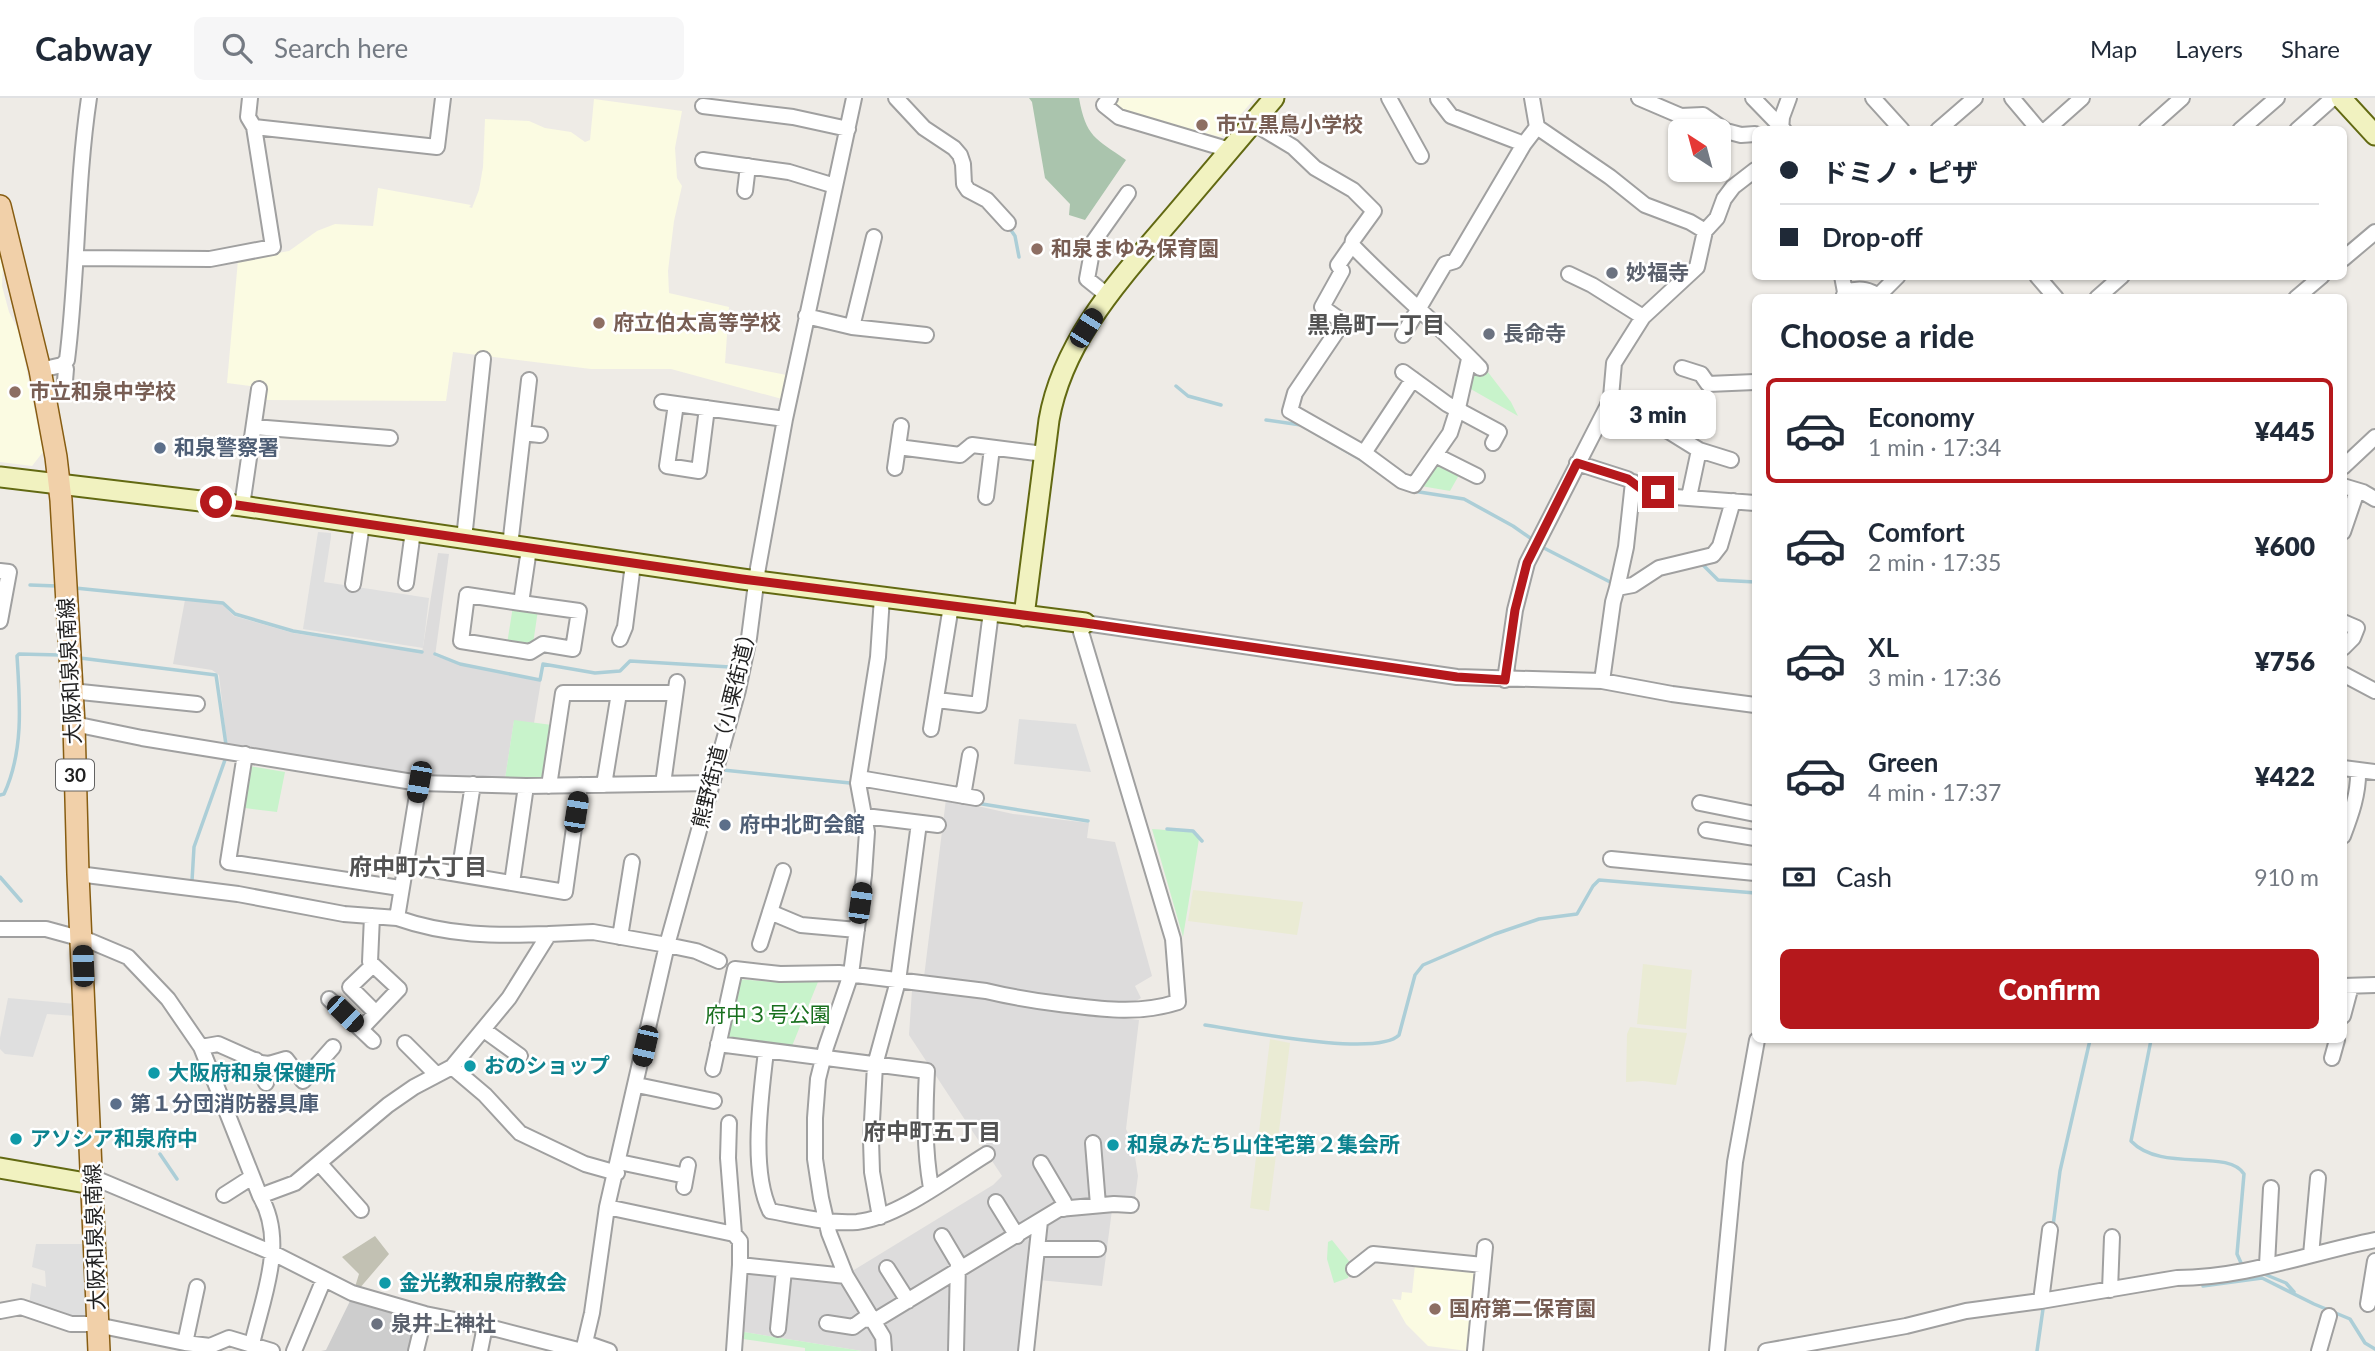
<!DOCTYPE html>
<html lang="en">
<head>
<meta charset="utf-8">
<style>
  :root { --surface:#fff; --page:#f6f6f7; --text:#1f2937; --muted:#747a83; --line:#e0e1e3; --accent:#b5181c }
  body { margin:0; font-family:Lato,"Noto Sans JP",sans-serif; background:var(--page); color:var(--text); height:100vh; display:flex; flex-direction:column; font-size:26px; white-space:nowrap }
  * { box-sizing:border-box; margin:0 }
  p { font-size:23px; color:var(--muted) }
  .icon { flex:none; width:38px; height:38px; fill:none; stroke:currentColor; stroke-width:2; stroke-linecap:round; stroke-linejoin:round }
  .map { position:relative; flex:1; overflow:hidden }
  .details { position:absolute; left:1752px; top:196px; width:595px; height:749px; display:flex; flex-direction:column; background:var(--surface); border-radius:10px; box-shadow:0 2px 5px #0004 }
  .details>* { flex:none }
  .guide { position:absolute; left:1752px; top:28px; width:595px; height:154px; border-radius:10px; box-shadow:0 2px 5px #0004; display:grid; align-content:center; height:154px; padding:0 28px; background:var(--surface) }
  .needle { width:46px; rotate:324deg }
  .tools { position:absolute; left:1668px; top:21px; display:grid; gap:14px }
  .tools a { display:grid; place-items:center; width:63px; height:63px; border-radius:10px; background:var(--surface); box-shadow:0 2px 5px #0004; font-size:35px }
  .end { position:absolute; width:32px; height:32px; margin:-16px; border:9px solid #b5181c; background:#fff; box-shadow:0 0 0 4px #fff }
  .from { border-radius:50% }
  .bubble { position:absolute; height:49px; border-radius:10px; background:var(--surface); box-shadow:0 2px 5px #0004; font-size:23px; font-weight:800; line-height:49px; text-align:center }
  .car { position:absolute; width:21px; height:42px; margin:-21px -10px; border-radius:9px; box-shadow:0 0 5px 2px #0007; background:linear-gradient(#222 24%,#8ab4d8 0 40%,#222 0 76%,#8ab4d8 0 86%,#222 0) }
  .guide b { display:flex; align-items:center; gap:24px; height:66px; font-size:26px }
  .guide b+b { border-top:2px solid var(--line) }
  .guide i { width:18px; height:18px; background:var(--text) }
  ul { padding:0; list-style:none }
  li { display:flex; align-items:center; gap:21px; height:105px; margin:0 14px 10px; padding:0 14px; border:4px solid transparent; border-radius:10px }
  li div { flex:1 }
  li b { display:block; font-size:26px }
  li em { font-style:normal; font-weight:800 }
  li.selected { border-color:var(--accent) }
  li>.icon { width:63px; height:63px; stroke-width:1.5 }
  h2 { padding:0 28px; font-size:32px; line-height:84px }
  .pay { display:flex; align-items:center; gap:18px; height:77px; padding:0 28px; font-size:26px }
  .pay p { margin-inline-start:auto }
  .cta { display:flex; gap:14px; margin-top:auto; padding:14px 28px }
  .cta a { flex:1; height:80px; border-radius:10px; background:var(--accent); color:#fff; font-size:28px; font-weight:800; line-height:80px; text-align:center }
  header { display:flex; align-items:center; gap:42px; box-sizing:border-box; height:98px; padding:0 35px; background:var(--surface); border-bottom:2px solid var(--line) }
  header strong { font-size:33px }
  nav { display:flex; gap:38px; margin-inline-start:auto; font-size:24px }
  .search { width:490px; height:63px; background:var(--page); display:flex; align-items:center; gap:18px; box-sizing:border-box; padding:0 24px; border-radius:10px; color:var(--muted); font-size:26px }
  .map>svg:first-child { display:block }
  .residential { fill:#dddcdc }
  .education { fill:#fbfbe2 }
  .religious { fill:#cdcdcd }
  .construction { fill:#c2c1b3 }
  .farmland { fill:#eaebd4 }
  .cemetery { fill:#aac4ad }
  .park { fill:#c8f3cb }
  .parking { fill:#dfdfdf }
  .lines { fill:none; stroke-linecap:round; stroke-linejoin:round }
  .stream { stroke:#acced7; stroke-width:3.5 }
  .street-casing { stroke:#a0a0a0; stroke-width:18 }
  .secondary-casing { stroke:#626912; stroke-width:23 }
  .primary-casing { stroke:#875d12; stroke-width:24 }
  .street { stroke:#fff; stroke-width:14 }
  .secondary { stroke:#f1f2c0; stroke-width:19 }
  .primary { stroke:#f1d0a9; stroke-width:21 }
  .route { stroke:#b5181c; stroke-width:9 }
  .education-dot { fill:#8d6e63; stroke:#fff; stroke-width:2.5 }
  .worship-dot { fill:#6b7280; stroke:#fff; stroke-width:2.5 }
  .service-dot { fill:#5c6f8a; stroke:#fff; stroke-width:2.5 }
  .culture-dot { fill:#0f9aa8; stroke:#fff; stroke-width:2.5 }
  .labels { text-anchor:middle; stroke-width:5; stroke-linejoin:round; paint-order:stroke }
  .shield { fill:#fff; stroke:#626262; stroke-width:2 }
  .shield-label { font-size:19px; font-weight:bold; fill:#1f1f1f }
  .education-label { font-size:21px; font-weight:bold; fill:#785e54; stroke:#fff; text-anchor:start }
  .worship-label { font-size:21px; font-weight:bold; fill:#5b616d; stroke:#fff; text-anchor:start }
  .service-label { font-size:21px; font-weight:bold; fill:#4e5e75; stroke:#fff; text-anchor:start }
  .street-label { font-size:21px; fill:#1f1f1f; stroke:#fff }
  .park-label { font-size:21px; fill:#19701e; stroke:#fff }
  .culture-label { font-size:21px; font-weight:bold; fill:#0d838f; stroke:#fff; text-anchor:start }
  .neighbourhood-label { font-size:23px; font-weight:bold; fill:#525252; stroke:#fff }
</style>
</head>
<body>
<header>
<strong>Cabway</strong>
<div class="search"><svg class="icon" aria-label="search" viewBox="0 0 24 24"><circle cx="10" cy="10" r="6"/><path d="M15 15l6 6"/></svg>Search here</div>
<nav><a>Map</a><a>Layers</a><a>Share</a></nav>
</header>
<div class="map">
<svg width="2375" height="1253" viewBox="0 0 2375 1253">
  <rect width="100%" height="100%" fill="#eeebe6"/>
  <!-- residential -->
  <path class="residential" d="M438 455 449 456 435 558 461 567 541 583 534 625 514 623 505 681 438 680 227 647 219 577 212 572 173 566 185 502 222 506 234 518 293 535 422 555Z
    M946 701 1013 716 1089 725 1087 740 1115 744 1152 878 1135 888 1141 900 1129 907 1010 894 924 879Z
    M912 892 985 898 1007 905 1139 922 1126 1031 1138 1057 1135 1059 1138 1078 1135 1100H1122L1112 1112 1102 1188 1028 1181 1020 1253H862L744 1234 747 1179 752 1174 843 1185 849 1175 993 1087 1002 1078 909 937Z"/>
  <!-- education -->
  <path class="education" d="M1116 0H1255L1221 39 1123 15 1113 9Z
    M594 1 682 13 675 50 677 80 682 88 674 123 668 173 669 195 729 209 725 265 787 277 782 301 671 271H591L453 254 446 303 263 302 265 290 227 285 238 162 289 153 317 133 335 126 373 128 378 90 471 107 469 109 472 110 479 92 483 69 485 21 529 23 545 30 571 34 585 44 590 42Z
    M0 154 3 165 2 188 9 214 19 234 43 354 32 368 0 364Z
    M1415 1167 1471 1173 1476 1177 1468 1253 1428 1248 1406 1226 1392 1201 1401 1202 1402 1194 1412 1195Z"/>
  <!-- religious -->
  <path class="religious" d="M351 1201 409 1216 414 1222 416 1230 411 1253H321L326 1252Z"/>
  <!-- construction -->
  <path class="construction" d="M375 1138 389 1156 359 1191 355 1189 359 1176 342 1159Z"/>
  <!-- farmland -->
  <path class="farmland" d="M1193 792 1303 804 1297 837 1188 823Z
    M1643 866 1692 872 1686 931 1637 926Z
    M1630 929 1687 935 1676 987 1643 983 1626 984 1627 936Z
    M1270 941 1290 945 1269 1113 1250 1110Z"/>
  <!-- cemetery -->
  <path class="cemetery" d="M1029 0H1079C1086 39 1095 40 1126 62L1085 122 1069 117 1070 106 1045 80 1032 4Z"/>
  <!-- park -->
  <path class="park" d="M1484 269 1511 304 1518 318 1469 290 1473 273Z
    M1441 365 1457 373 1459 377 1450 393 1421 388 1436 366Z
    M513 508 538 512 533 546 529 549 507 546Z
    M514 622 552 627 545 677 541 680 505 681Z
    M249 668 285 674 277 714 245 710 242 706Z
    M1152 731 1194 734 1199 741 1183 839Z
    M820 879 790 953 721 944 736 881 773 884Z
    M1332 1142 1352 1167 1347 1173 1349 1177 1348 1180 1334 1185 1327 1161 1328 1144Z
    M744 1234 862 1253H805V1250L743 1241Z"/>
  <!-- parking -->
  <path class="parking" d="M318 434 331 435V439L324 484 429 500 423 550 303 531Z
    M1019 621 1076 626 1091 674 1014 666Z
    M8 900 76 906V918L47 916 33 959 5 956 0 951V940Z
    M36 1146H88L89 1222 68 1221 29 1207 32 1185 46 1189 45 1173 32 1169Z"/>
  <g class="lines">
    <!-- stream -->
    <path class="stream" d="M1008 128 1015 138 1019 159
      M1176 288 1188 298 1221 307
      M1266 322 1301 327 1365 364
      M1413 393 1464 401 1513 428 1533 442
      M1540 448 1614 486
      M1701 465 1718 482 1755 484
      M30 487 57 488
      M75 490 223 505 235 516 293 533 422 554
      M435 556 460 566 540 582 543 566 595 575 620 573 630 563 730 569
      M80 560 216 577 226 647
      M723 672 850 685
      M0 697 4 696C24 653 20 604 17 558L19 556 60 557
      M976 705 1088 723
      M1167 731 1193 733 1202 743
      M0 779 21 803
      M195 785 192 783 194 749 226 659
      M1205 927C1240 932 1377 960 1399 937L1415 877 1423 867 1495 836 1539 821 1577 816 1593 788 1599 782 1755 795
      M2151 942 2131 1043C2161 1075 2228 1050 2244 1076L2237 1156 2242 1167
      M160 1056 177 1081
      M2053 1128 2060 1073 2090 942
      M2264 1176 2286 1185 2294 1194
      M2203 1188 2262 1180 2314 1206 2350 1221 2365 1245 2375 1251
      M2037 1253 2043 1211"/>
    <defs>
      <path id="street" d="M250 0 248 19 254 29
        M896 0 924 30 954 50 960 57 963 66 964 86 968 92 987 102 1008 125
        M1110 0 1104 7 1119 19 1230 52
        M1389 0 1421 58
        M1639 0 1681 18 1703 17 1726 33 1741 37 1755 36
        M1753 0 1784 32
        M1873 0 1902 32
        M2012 0 2039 32
        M1438 1 1451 18 1524 46
        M703 8 793 19 848 31
        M1253 25 1293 49 1315 70 1353 92 1374 113 1353 142 1352 147C1393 190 1439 227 1480 270
        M1781 32 1782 19 1789 0
        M1938 32 1975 0
        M2046 32 2082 0
        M2146 32 2182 0
        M2240 32 2277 0
        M2297 32 2333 0
        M703 62 789 74 835 88
        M745 93 748 68
        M1705 133 1717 120 1724 101 1733 89 1755 72
        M1352 147 1338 167 1342 173 1322 209 1343 224 1295 295 1290 313 1364 355 1402 383 1414 387 1450 335 1458 310 1469 261
        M76 160 210 161 273 149 254 29 437 49 443 0
        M2343 161 2375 134
        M1569 176 1592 187 1643 219
        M1842 178 1845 194 1843 200
        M2037 178 2056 200
        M1845 194C1862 189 1869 192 1883 200
        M1107 197 1087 181 1094 143 1128 95
        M1879 197 1898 178
        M2097 200 2122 178
        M2296 200 2322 178
        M806 218 852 229 926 237
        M852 229 874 139
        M1403 237 1445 166 1455 163 1524 46 1537 29
        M62 267 66 271 64 295
        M1682 270 1701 276 1708 286 1755 284
        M40 272 62 267 67 262C78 175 76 87 89 0
        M1403 274 1447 306 1499 334 1493 345
        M662 304 785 321
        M676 306 667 368 699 373 707 310
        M1607 309 1670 334 1699 352
        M254 329 390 340
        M523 335 540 337
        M898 349 960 357 972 347 1044 356
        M1364 355 1413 281
        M1435 357 1477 378
        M1577 365 1627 381 1640 390 1675 399 1755 405
        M2343 369 2375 339
        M895 370 901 328
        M2343 388 2363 394 2375 401
        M986 399 992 350
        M1689 399 1699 352 1731 362
        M242 408 259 291
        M2343 434 2357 393
        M464 441 483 261
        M510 448 529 282
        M0 473 9 474 0 523
        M406 485 413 433
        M353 486 362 426
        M1617 490 1626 449 1633 384
        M521 505 579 513 573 551 543 546 530 554 461 543 467 497 521 505 529 451
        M2343 524 2357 530 2353 540 2343 550
        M620 541 625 529 633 466
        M2343 576 2375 593
        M1505 582 1515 512 1527 465 1607 309 1611 299 1614 265 1643 219 1697 169 1705 133 1690 124 1645 107 1610 79 1537 29 1532 0
        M1602 583 1613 504 1617 490 1633 487 1659 470 1713 457 1720 448 1733 403
        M71 593 197 606
        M937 602 979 607 991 514
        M74 626 142 640 419 685 526 688 713 685
        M931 631 951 508
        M245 656 228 764 400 790
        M2343 670 2375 674
        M859 680 976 700
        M419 685 397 820C448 838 495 838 549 836
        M663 686 677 584
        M604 687 619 595
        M549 688 563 595H675
        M963 698 970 657
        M1700 705 1755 716
        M865 718 938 727
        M1706 732 1755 740
        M2343 738C2351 717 2359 695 2358 672
        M1611 761 1755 775
        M404 767 565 794 580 687
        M78 776 238 796 344 816 397 820
        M459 776 473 686
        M512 785 526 688
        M770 814 801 827 857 832
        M0 831H46L90 843 128 859 168 901 201 949 260 1098C287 1144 263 1198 252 1246
        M620 839 632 764
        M760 846 783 773
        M373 867 350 889 376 915
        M2343 888 2375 887
        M329 901 373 943
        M2343 918 2351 888
        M361 931 399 891 370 864 372 818
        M484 932 520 958
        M405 945 437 977
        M718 946 927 973C925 1013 924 1050 931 1090
        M201 949 218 946 261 965 269 966 286 961 303 983 333 949
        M766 953C761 998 750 1072 770 1113 798 1118 828 1126 857 1124 897 1120 951 1078 987 1056
        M2332 960 2337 942
        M256 962 266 985
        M452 969 485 997 520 1035 585 1066 617 1075
        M713 971 735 871 780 876 839 875 986 893C1011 899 1035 903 1060 906 1101 911 1138 917 1178 904L1173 841 1081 534 1085 525 1457 579 1602 583 1672 596 1755 607
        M637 987 714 1003
        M729 1025 728 1060 734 1136
        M1093 1045 1098 1107
        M619 1064 686 1078
        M1041 1065 1064 1104V1111
        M320 1066 361 1112
        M92 1084 97 1081 273 1155 352 1195 425 1216 485 1228 582 1253
        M684 1089 688 1067
        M224 1097 252 1079
        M260 1098 295 1085 388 1007 414 989 452 969 509 900 549 836 593 834 667 847 696 853 719 863
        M996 1104 1017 1138
        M607 1109 734 1136 740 1143V1167
        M880 1119 872 1074 871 1042 875 967 898 883 919 725
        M942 1138 958 1165 956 1253
        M1037 1151H1098
        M2311 1157 2318 1080
        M2267 1167 2271 1090
        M887 1170 908 1203
        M1354 1171 1373 1156 1483 1167
        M846 1178 829 1135 821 1100 815 1061V1020L818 981 826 949 851 876 864 777 867 734 858 685 878 559 882 499
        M2110 1192 2112 1139
        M2041 1203 2050 1132
        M2368 1206 2375 1163
        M0 1213 21 1209 71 1226H92L185 1245 210 1248 229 1240 272 1253
        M827 1225 853 1229 864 1221 873 1222 879 1220 1059 1111 1114 1106 1131 1107
        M778 1231 784 1172
        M185 1245 197 1189
        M586 1245 609 1253
        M294 1253 324 1181
        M416 1253 425 1216
        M480 1253 485 1228
        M583 1253 592 1215 607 1109 667 847 738 592 749 540 758 470 785 321 854 0
        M734 1253 740 1167 846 1178 883 1239 884 1253
        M1026 1253 1040 1123
        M1475 1253 1485 1149
        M1717 1253 1735 1064 1757 942
        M1766 1253 1906 1228 1966 1213 2041 1203 2177 1180C2245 1180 2309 1155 2375 1142
        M2319 1253 2329 1218"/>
      <path id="secondary" d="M2341 0 2375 37
        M0 379 242 408 742 481 1085 525
        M1024 518 1049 322C1063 241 1122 179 1173 119 1207 79 1240 40 1274 0
        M0 1070 86 1085 92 1084"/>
      <path id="primary" d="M0 108 40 272 56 359 61 402 74 626 78 776 99 1253"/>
    </defs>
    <!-- street casing -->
    <use href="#street" class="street-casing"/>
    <!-- secondary casing -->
    <use href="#secondary" class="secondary-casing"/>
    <!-- primary casing -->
    <use href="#primary" class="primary-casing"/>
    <!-- street -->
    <use href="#street" class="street"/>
    <!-- secondary -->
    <use href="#secondary" class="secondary"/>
    <!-- primary -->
    <use href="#primary" class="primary"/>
  </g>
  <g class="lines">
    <!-- route -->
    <path class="route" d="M216 404 742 481 1085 525 1457 579 1505 582 1515 512 1527 465 1577 365 1628 381 1640 390 1658 394"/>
  </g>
  <!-- markers -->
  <g class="education-dot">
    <circle cx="1202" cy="27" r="7"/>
    <circle cx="1037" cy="151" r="7"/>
    <circle cx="599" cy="225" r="7"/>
    <circle cx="15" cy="294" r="7"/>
    <circle cx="1435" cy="1211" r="7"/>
  </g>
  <g class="worship-dot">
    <circle cx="1612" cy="175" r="7"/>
    <circle cx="1489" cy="236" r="7"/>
    <circle cx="377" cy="1226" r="7"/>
  </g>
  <g class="service-dot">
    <circle cx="160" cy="350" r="7"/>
    <circle cx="725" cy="727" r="7"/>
    <circle cx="116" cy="1006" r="7"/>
  </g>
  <g class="culture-dot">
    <circle cx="470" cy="968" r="7"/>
    <circle cx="154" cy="975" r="7"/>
    <circle cx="16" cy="1041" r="7"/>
    <circle cx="1113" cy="1047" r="7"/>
    <circle cx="385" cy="1185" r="7"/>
  </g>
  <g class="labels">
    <!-- shield labels -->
    <rect class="shield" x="56" y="661.5" width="38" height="31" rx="5"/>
    <g class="shield-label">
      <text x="75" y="684">30</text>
    </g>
    <!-- education labels -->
    <g class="education-label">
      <text x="1216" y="34">市立黒鳥小学校</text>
      <text x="1051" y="158">和泉まゆみ保育園</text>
      <text x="613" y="232">府立伯太高等学校</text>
      <text x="29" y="301">市立和泉中学校</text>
      <text x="1449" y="1218">国府第二保育園</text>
    </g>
    <!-- worship labels -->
    <g class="worship-label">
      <text x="1626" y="182">妙福寺</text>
      <text x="1503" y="243">長命寺</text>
      <text x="391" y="1233">泉井上神社</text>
    </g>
    <!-- service labels -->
    <g class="service-label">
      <text x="174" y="357">和泉警察署</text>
      <text x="739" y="734">府中北町会館</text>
      <text x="130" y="1013">第１分団消防器具庫</text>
    </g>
    <!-- street labels -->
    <g class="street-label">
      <text transform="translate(70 573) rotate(-93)" y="7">大阪和泉泉南線</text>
      <text transform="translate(725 628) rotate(-76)" y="7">熊野街道（小栗街道）</text>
      <text transform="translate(95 1139) rotate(-92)" y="7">大阪和泉泉南線</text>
    </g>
    <!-- park labels -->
    <g class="park-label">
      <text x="768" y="924">府中３号公園</text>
    </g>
    <!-- culture labels -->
    <g class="culture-label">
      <text x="484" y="975">おのショップ</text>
      <text x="168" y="982">大阪府和泉保健所</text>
      <text x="30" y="1048">アソシア和泉府中</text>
      <text x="1127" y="1054">和泉みたち山住宅第２集会所</text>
      <text x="399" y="1192">金光教和泉府教会</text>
    </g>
    <!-- neighbourhood labels -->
    <g class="neighbourhood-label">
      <text x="1376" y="235">黒鳥町一丁目</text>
      <text x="418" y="777">府中町六丁目</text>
      <text x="932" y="1042">府中町五丁目</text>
    </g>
  </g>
</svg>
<div class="tools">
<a><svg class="needle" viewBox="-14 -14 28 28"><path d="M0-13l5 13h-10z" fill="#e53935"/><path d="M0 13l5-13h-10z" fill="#747a83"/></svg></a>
</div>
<i class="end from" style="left:216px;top:404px"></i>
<i class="end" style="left:1658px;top:394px"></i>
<div class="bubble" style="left:1600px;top:292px;width:116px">3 min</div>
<i class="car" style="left:1086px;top:230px;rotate:32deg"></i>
<i class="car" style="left:419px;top:684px;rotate:190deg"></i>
<i class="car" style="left:576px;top:714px;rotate:9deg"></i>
<i class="car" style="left:860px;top:805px;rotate:8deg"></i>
<i class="car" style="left:83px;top:868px;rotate:358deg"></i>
<i class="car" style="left:345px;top:916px;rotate:134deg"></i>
<i class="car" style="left:645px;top:948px;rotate:193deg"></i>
<div class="guide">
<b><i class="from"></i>ドミノ・ピザ</b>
<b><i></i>Drop-off</b>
</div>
<section class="details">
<h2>Choose a ride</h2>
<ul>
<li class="selected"><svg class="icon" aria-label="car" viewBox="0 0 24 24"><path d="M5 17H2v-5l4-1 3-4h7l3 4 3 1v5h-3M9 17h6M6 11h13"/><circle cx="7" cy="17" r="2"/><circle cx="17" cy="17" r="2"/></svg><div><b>Economy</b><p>1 min · 17:34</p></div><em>¥445</em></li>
<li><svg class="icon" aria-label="car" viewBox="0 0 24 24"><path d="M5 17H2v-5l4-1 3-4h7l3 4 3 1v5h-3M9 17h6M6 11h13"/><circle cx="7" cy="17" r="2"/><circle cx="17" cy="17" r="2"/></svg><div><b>Comfort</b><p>2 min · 17:35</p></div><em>¥600</em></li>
<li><svg class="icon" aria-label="car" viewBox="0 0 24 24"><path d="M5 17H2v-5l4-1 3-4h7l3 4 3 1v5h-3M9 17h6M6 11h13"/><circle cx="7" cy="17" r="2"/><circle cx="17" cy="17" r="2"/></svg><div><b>XL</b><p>3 min · 17:36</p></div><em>¥756</em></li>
<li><svg class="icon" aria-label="car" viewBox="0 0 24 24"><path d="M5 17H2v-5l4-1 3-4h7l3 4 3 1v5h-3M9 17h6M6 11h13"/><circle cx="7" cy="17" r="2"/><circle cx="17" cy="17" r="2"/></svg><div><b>Green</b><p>4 min · 17:37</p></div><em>¥422</em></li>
</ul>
<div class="pay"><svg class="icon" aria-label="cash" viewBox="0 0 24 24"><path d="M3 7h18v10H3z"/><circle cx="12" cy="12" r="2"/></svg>Cash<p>910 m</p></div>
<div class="cta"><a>Confirm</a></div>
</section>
</div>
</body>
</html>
